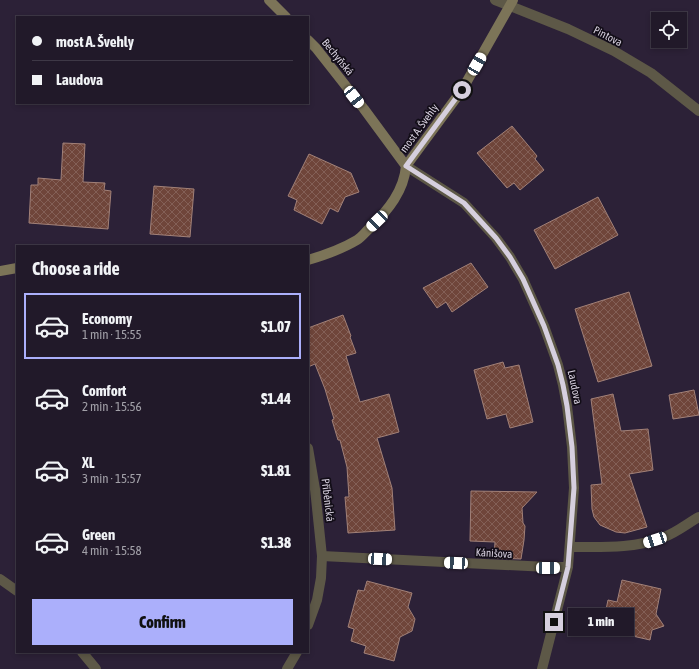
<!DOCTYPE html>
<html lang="en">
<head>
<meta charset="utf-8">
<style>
  :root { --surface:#211929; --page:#292231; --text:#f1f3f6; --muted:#a2a0a8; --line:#3e3846; --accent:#abaffb }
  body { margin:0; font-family:"Asap Condensed",sans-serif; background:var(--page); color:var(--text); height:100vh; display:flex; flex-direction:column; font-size:15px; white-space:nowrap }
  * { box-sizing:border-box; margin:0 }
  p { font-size:13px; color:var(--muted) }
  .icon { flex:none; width:22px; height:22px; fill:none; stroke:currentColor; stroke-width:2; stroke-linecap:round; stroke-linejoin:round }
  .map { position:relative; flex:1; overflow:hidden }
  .details { position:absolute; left:16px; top:245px; width:293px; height:408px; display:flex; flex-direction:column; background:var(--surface); border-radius:0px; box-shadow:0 2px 6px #0003,0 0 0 1px var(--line) }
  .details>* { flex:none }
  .banner { position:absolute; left:16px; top:16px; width:293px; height:88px; border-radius:0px; box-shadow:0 2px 6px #0003,0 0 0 1px var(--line); display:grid; align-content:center; height:88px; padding:0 16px; background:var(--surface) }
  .fabs { position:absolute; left:651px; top:12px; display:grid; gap:8px }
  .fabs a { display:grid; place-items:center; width:36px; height:36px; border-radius:0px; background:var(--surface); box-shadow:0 2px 6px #0003,0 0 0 1px var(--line); font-size:20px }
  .end { position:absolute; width:18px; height:18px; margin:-9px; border:5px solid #d6cfde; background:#111; box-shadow:0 0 0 2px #111 }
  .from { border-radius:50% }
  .bubble { position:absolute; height:28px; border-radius:0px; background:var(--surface); box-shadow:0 2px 6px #0003,0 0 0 1px var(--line); font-size:13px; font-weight:800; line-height:28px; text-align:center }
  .car { position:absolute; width:12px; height:24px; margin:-12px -6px; border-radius:5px; box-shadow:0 0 3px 1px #0007; background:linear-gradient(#fff 24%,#345 0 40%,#fff 0 76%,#345 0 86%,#fff 0) }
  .banner b { display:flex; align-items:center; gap:14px; height:38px; font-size:15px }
  .banner b+b { border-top:1px solid var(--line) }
  .banner i { width:10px; height:10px; background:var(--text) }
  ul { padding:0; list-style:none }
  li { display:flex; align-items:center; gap:12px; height:66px; margin:0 8px 6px; padding:0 8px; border:2px solid transparent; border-radius:0px }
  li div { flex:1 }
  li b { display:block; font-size:15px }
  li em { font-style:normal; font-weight:800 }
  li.selected { border-color:var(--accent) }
  li>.icon { width:36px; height:36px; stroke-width:1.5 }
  h2 { padding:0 16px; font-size:18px; line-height:48px }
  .button { display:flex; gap:8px; margin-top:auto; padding:8px 16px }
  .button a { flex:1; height:46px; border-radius:0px; background:var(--accent); color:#111; font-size:16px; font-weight:800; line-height:46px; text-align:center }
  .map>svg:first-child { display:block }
  .building { fill:url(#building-cross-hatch); stroke:#a28178 }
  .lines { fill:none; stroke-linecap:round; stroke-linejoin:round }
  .street { stroke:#5d5847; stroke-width:10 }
  .secondary { stroke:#7c7458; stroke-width:10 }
  .secondary-bridge { stroke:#7c7458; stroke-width:10 }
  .route { stroke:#d6cfde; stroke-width:5 }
  .labels { text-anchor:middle; stroke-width:3.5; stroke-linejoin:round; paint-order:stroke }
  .street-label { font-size:11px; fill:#d6cfde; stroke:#120d17 }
</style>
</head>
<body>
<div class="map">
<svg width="699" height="669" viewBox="0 0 699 669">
  <defs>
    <pattern id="building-cross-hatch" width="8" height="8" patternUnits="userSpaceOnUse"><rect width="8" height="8" fill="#6f453a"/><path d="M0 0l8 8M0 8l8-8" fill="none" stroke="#835f56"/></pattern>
  </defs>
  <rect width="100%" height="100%" fill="#2c2137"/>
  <!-- building -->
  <path class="building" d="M512 126 537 156 535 159 544 170 520 190 514 183 507 188 477 153Z
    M63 143 85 144 83 182 105 183 104 190 111 191 108 229 29 223 31 185H38V178L61 180Z
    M309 154 351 173 359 192 345 197 338 212 330 208 322 224 294 210 297 200 288 196Z
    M154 186 194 189 190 237 150 234Z
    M598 197 618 235 555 269 534 230Z
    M471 263 488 287 452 312 446 302 437 308 423 288Z
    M629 292 652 366 598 382 575 309Z
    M343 315 351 336 350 337 356 353 346 356 360 402 389 394 399 432 377 438 392 488 395 530 348 533 345 497H349L347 467 340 440H338L332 420 334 419 325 389 315 364 308 367V328Z
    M503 362 505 368 519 365 533 422 510 428 506 414 487 419 474 370Z
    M694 390 699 415 673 419 669 395Z
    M613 394 621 431 648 429 653 470 629 474 647 527 625 533 616 532 600 525 594 517 592 509 591 485 602 484 591 399Z
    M471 491 537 492 522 508 523 523 525 526 524 540 521 559 494 558 495 542 470 541Z
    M622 580 661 589 656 614 664 626 652 630 650 640 602 629 608 600 617 602Z
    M367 581 412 593 408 607 415 619 412 631 400 637 394 661 364 653 366 646 351 641 354 629 348 627 358 590 364 591Z"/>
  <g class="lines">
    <!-- street -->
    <path class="street" d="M495 0 568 29 614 51 651 73 699 111
      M406 166 464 203 496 238 510 257 523 279 544 326 558 365 563 385 567 406 572 447 574 488 568 567 542 669
      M308 448 315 489 322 556 321 578 317 600 308 625
      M570 547C602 547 634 549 664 537 676 533 688 523 699 517
      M322 556 548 567H568
      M0 579 17 591
      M82 652 96 669
      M287 669 297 652"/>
    <!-- secondary -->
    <path class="secondary" d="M269 0 286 17
      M308 40 316 48 364 109 406 166C404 191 388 210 371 227 366 231 362 237 357 240 342 249 325 255 308 260
      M406 166 462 90
      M0 271 17 268"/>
    <!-- secondary-bridge -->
    <path class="secondary-bridge" d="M462 90 513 0"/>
  </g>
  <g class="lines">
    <!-- route -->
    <path class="route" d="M462 90 406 166 464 203 496 238 510 257 523 279 544 326 558 365 563 385 567 406 572 447 574 488 568 567 554 622"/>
  </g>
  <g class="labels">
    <!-- street labels -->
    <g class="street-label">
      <text transform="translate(608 36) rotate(27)" y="4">Pintova</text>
      <text transform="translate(338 57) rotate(51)" y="4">Bechyňská</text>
      <text transform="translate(419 128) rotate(-54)" y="4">most A. Švehly</text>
      <text transform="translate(575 387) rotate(78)" y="4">Laudova</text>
      <text transform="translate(328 500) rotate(83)" y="4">Příběnická</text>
      <text transform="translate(494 553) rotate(3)" y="4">Kánišova</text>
    </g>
  </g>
</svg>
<div class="fabs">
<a><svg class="icon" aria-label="locate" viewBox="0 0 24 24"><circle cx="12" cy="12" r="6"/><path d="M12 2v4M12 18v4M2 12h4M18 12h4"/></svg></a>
</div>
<i class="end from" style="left:462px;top:90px"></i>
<i class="end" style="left:554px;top:622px"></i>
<div class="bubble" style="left:568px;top:608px;width:66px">1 min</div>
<i class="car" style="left:477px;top:64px;rotate:30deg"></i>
<i class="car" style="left:354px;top:97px;rotate:142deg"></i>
<i class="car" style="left:377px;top:221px;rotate:226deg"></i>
<i class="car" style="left:655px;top:540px;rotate:252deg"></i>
<i class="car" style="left:380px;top:559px;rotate:93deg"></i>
<i class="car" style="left:456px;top:563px;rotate:273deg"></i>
<i class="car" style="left:548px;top:568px;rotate:90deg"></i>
<div class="banner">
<b><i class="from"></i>most A. Švehly</b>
<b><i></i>Laudova</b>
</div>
<section class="details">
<h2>Choose a ride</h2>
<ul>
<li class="selected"><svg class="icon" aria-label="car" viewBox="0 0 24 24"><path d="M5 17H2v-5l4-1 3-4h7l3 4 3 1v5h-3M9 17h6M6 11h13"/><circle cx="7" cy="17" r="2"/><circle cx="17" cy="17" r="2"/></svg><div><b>Economy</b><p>1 min · 15:55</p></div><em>$1.07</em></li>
<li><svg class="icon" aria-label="car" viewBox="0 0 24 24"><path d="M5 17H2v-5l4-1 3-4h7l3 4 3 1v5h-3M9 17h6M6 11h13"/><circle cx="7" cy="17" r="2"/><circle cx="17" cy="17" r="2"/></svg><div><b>Comfort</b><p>2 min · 15:56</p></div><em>$1.44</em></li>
<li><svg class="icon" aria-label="car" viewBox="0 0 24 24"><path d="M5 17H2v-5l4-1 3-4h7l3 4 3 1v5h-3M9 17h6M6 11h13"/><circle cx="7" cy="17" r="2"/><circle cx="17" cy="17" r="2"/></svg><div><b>XL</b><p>3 min · 15:57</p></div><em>$1.81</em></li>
<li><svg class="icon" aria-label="car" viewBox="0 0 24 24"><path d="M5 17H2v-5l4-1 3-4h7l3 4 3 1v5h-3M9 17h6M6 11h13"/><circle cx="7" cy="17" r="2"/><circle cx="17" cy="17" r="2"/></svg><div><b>Green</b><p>4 min · 15:58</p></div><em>$1.38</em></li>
</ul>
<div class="button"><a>Confirm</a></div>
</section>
</div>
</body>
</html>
